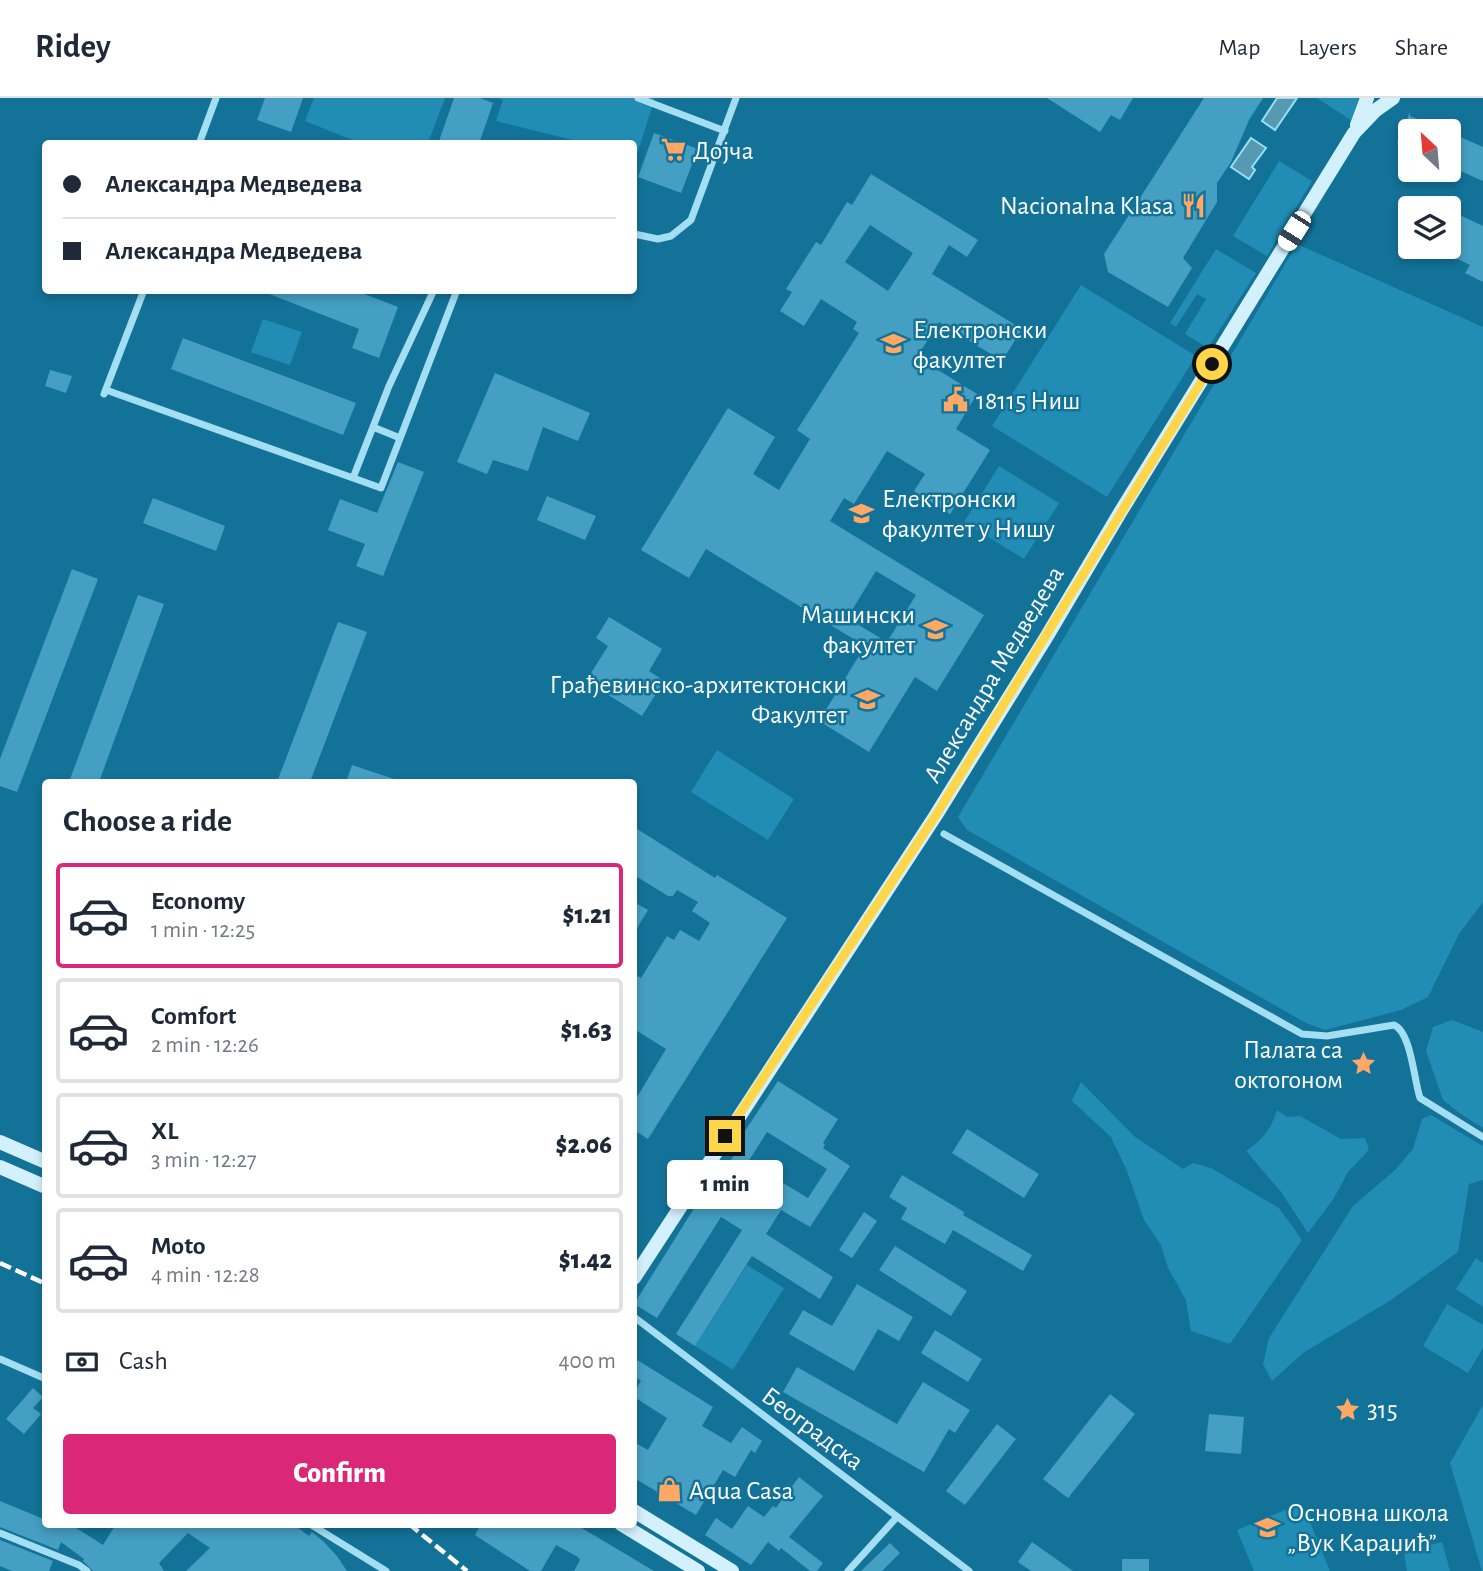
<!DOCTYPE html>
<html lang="en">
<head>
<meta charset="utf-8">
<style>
  :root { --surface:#fff; --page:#f2f2f3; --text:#1f2937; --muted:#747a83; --line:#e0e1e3; --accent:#db2777 }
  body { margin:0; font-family:"Alegreya Sans",sans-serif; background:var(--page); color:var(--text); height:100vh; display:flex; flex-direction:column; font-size:26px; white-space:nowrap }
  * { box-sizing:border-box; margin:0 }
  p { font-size:23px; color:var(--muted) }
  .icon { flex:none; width:38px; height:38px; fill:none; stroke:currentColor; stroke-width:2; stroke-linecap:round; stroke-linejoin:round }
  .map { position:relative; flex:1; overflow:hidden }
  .drawer { position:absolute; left:42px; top:681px; width:595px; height:749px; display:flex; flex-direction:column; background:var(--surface); border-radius:7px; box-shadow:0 4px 10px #0003 }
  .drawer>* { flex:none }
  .banner { position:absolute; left:42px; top:42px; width:595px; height:154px; border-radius:7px; box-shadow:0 4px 10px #0003; display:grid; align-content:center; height:154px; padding:0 21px; background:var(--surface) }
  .needle { width:46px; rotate:334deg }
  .tools { position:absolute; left:1398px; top:21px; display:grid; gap:14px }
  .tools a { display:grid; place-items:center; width:63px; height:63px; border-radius:7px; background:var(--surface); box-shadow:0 4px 10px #0003; font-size:35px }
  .end { position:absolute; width:32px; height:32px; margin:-16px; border:9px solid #ffd54a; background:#111; box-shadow:0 0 0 4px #111 }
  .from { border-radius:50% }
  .bubble { position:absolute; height:49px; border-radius:7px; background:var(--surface); box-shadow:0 4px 10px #0003; font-size:23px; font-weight:800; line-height:49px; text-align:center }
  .car { position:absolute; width:21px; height:42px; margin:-21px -10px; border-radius:9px; box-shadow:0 0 5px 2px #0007; background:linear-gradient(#fff 24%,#345 0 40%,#fff 0 76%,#345 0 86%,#fff 0) }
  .banner b { display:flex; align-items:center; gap:24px; height:66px; font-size:26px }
  .banner b+b { border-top:2px solid var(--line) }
  .banner i { width:18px; height:18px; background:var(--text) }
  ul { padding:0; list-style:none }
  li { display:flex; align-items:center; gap:21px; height:105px; margin:0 14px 10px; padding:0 7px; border:4px solid var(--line); border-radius:7px }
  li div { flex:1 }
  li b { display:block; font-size:26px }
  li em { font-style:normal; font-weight:800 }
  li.active { border-color:var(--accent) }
  li>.icon { width:63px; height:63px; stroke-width:1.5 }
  h2 { padding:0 21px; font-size:32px; line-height:84px }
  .pay { display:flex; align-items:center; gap:18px; height:77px; padding:0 21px; font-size:26px }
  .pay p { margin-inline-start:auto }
  .primary-button { display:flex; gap:14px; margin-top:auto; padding:14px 21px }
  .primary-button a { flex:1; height:80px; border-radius:7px; background:var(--accent); color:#fff; font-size:28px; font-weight:800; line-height:80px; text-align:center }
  header { display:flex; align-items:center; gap:42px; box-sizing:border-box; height:98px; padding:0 35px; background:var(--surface); border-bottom:2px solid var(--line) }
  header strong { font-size:33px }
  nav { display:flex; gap:38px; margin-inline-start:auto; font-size:24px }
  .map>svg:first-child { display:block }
  .green { fill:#218db5 }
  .water { fill:#5899b2; stroke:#96ddf6; stroke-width:2 }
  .building { fill:#449fc3; fill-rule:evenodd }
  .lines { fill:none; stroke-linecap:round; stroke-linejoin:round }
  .street { stroke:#a4def3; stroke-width:7 }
  .secondary { stroke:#d3f1fd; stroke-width:14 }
  .rail { stroke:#fff; stroke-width:4.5; stroke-dasharray:12 5; stroke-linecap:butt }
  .route { stroke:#ffd54a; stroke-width:9 }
  .labels { text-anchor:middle; stroke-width:5; stroke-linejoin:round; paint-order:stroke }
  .poi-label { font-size:26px; fill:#fff; stroke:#137298; text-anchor:start }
  .street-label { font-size:26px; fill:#fff; stroke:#137298 }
</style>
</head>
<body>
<header>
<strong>Ridey</strong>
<nav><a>Map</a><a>Layers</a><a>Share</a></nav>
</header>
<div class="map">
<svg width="1483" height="1473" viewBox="0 0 1483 1473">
  <rect width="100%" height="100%" fill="#137298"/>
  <!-- green -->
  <path class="green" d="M314 0H445L428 45H360L305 23Z
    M498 0H655L634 66V46L585 45 496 23 503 2Z
    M1317 0H1359L1351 22Z
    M1279 63 1312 83 1267 158 1233 138Z
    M1297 146 1483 229V804L1459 836 1428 899 1401 912 1325 932 1306 925 967 732 958 719Z
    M1216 151 1256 175 1208 250 1185 236 1206 201 1197 196 1176 229 1170 225Z
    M1081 187 1196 258 1107 399 992 328Z
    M263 221 302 234 290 267 251 254Z
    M999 368 1059 405 1024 461 964 424Z
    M717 652 794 701 768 742 691 694Z
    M1452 922 1483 934V1030L1461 1016 1443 1002 1426 953 1433 929Z
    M1081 984 1135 1039 1183 1071 1193 1065 1211 1070 1279 1110 1302 1142 1230 1246 1191 1233 1186 1202 1168 1170 1161 1147 1144 1122 1127 1073 1111 1039 1072 1003Z
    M1277 1012 1287 1019 1300 1018 1341 1041 1365 1040 1369 1052 1348 1074 1334 1100 1308 1135 1281 1094 1246 1053C1263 1041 1271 1032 1277 1012Z
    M1431 1017 1483 1048V1082L1469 1086 1458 1154 1391 1202 1303 1255 1272 1283 1263 1266 1269 1240 1353 1108 1395 1072 1413 1051 1422 1021Z
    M1476 1160 1483 1165V1209L1456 1191Z
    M747 1167 784 1190 733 1272 695 1248Z
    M1447 1206 1483 1227V1250L1468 1275 1423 1248Z
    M1483 1307V1473H1482L1450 1365Z
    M1302 1405 1330 1473H1254L1237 1432Z
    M1442 1444 1450 1473H1407L1404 1454Z"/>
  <!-- water -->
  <path class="water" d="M1277 0H1297L1275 32 1262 23Z
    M1251 40 1266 50 1252 69 1255 72 1249 81 1231 69Z"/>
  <!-- building -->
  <path class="building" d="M265 0H303L291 34 257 22Z
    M454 0H480L493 5 479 46H438Z
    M1047 0H1133L1120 22 1111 17 1100 34Z
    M1204 0H1263L1249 22 1231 64 1217 85V104L1183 160 1192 170 1168 209 1108 174 1104 156Z
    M1410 14V18L1447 33H1410V51L1397 45Z
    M1449 34 1483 49V83L1449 68Z
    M654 35 698 51 681 95 638 79Z
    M871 76 978 142 967 159 949 147 932 176 1022 231 1002 263 939 224 917 259 977 296 956 331 990 352 950 416 914 393 925 376 887 353 854 406 844 400 830 423 984 517 937 593 915 579 869 654 819 623 865 548 706 451 689 480 641 452 728 310 775 339 753 376 779 392 810 341 797 332 859 235 853 231 857 224 821 201 804 228 780 213 792 194 786 191 816 144 821 147 847 104 852 107ZM870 127 913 155 888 193 845 164ZM876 473 916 497 887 544 847 520Z
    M1449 112 1483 128V184L1465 175 1470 167 1449 157Z
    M259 192H354L398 209 379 260 352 250 359 231Z
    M183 240 356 305 343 337 171 271Z
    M50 272 72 278 66 295 45 288Z
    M495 275 590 315 578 343 543 329 528 373 493 362 487 376 457 364Z
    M398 364 424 374 383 478 356 468 365 446 328 432 340 401 377 415Z
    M547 398 596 418 585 442 537 422Z
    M153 400 225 428 216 453 143 425Z
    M72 471 98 481 17 694 0 688V661Z
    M138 497 164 506 99 684H69Z
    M609 519 662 551 649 573 664 583 642 618 586 583 608 548 596 540Z
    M338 524 367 534 310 684H277Z
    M352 667 397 682V684H346Z
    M634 729 715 780 717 777 787 820 648 1041 634 1032V1004L666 951 634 931V876L641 880 667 838 674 842 680 832 699 843 710 825 692 813 698 804 677 792 673 798H668L634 777Z
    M634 804 648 812 634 835Z
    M778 983 838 1021 823 1045 825 1047 823 1050 850 1068 810 1129 781 1112 766 1136 833 1179 820 1201 752 1158 695 1248 676 1236 742 1132 721 1119 657 1220 634 1206 710 1085 715 1088 742 1044 739 1042ZM767 1034 827 1071 808 1100 748 1064Z
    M967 1031 1039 1076 1024 1100 952 1055Z
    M902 1077 964 1114 963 1117 1032 1157 1023 1173 953 1132 945 1146 901 1121 907 1110 889 1099Z
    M864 1114 877 1123 852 1160 839 1152Z
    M895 1148 967 1193 951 1218 879 1172Z
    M857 1186 913 1219 899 1243 878 1231 854 1273 789 1236 803 1212 832 1228Z
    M935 1232 982 1261 968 1284 921 1255Z
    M634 1260 713 1309 702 1328 731 1345 742 1329 762 1343 755 1355 751 1352 735 1379 723 1372 696 1417 634 1380V1344L648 1352 667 1320 634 1299V1294L641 1283 634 1278Z
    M797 1269 897 1326 923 1284 970 1312 955 1335 949 1331 924 1374 783 1294Z
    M33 1290 43 1299 33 1310 41 1316 24 1336 6 1321Z
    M1110 1296 1135 1316 1068 1400 1043 1381Z
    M1209 1316 1244 1319 1241 1356 1205 1353Z
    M997 1326 1016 1341 965 1407 946 1393Z
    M799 1379 823 1398 789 1439 823 1465 817 1473H810L781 1450 779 1453 768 1444 751 1467 705 1437 716 1420 732 1431 748 1408 764 1419 773 1408 776 1410Z
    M0 1403 46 1422V1426H70L103 1447 116 1426H293L309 1438 312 1434 324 1444 337 1458 347 1473H186L210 1450 188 1435 159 1465 164 1473H93L83 1463 84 1461 61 1444 58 1452 0 1429Z
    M481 1426H575L654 1473H574L580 1462 578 1459 556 1447 541 1473H530L475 1437Z
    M0 1442 53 1463 49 1473H12L0 1468Z
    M1032 1444 1073 1473H1031L1018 1464Z
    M890 1445 900 1455 882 1473H861Z
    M1122 1461H1149V1473H1122Z"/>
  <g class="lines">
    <!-- street -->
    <path class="street" d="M638 0 725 33
      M199 46 216 0
      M634 136 658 141 671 138 691 122 736 0
      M106 292 353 380 389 288 434 192
      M104 296 144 192
      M373 329 400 340
      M353 380 381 390 457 192
      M944 736 1302 936 1327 938 1394 927C1411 934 1414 982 1420 1000L1483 1039
      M634 1219 969 1473
      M0 1261 46 1281
      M310 1426 386 1473
      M0 1435 79 1467 87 1473
      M848 1473 896 1420"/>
    <!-- secondary -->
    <path class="secondary" d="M1357 27 1367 0
      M0 1044 46 1064
      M0 1069 46 1089
      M634 1180 936 717 1047 538 1121 413 1354 35 1376 12 1393 0
      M634 1413 732 1473
      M621 1426 698 1473"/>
    <!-- rail -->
    <path class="rail" d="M0 1165 46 1186
      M409 1426 467 1473"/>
  </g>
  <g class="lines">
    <!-- route -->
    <path class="route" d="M725 1038 936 717 1212 266"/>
  </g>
  <!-- icons -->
  <defs>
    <symbol id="supermarket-bare" viewBox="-9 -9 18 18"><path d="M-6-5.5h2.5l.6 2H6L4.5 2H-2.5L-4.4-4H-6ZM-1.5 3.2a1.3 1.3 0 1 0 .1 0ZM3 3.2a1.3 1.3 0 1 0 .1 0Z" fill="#ffa866" stroke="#137298" stroke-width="2.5" paint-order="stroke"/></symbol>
    <symbol id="restaurant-bare" viewBox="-9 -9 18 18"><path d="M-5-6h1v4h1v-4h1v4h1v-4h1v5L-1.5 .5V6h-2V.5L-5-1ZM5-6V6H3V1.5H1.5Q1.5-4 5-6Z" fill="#ffa866" stroke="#137298" stroke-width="2.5" paint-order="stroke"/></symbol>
    <symbol id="university-bare" viewBox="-9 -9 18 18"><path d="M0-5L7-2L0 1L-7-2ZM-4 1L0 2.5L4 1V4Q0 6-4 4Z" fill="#ffa866" stroke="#137298" stroke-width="2.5" paint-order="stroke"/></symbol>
    <symbol id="civic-bare" viewBox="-9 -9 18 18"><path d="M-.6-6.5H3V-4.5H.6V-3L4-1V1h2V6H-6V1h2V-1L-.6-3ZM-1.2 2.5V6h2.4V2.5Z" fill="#ffa866" stroke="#137298" stroke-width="2.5" paint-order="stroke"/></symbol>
    <symbol id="sight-bare" viewBox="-9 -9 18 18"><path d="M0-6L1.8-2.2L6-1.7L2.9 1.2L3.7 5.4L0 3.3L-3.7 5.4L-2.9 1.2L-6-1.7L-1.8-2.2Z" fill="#ffa866" stroke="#137298" stroke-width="2.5" paint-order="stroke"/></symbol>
    <symbol id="shop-bare" viewBox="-9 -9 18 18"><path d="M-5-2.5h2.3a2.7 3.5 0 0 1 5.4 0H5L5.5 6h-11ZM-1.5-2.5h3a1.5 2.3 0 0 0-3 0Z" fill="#ffa866" stroke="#137298" stroke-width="2.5" paint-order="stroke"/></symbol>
    <symbol id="school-bare" viewBox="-9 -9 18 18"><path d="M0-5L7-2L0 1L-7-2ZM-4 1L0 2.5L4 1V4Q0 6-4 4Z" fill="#ffa866" stroke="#137298" stroke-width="2.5" paint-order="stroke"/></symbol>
  </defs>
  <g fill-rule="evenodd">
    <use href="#supermarket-bare" x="656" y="34" width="35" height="35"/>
    <use href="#restaurant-bare" x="1176" y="90" width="35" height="35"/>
    <use href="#university-bare" x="876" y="228" width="35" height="35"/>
    <use href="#civic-bare" x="938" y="284" width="35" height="35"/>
    <use href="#university-bare" x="844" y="398" width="35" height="35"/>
    <use href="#university-bare" x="918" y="514" width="35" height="35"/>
    <use href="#university-bare" x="850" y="584" width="35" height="35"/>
    <use href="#sight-bare" x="1346" y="948" width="35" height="35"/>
    <use href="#sight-bare" x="1330" y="1294" width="35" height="35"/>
    <use href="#shop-bare" x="652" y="1374" width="35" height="35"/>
    <use href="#school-bare" x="1250" y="1412" width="35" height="35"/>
  </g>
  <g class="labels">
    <!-- poi labels -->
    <g class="poi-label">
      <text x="693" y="61">Дојча</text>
      <text x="1174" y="116" text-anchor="end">Nacionalna Klasa</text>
      <text x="913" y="240">Електронски<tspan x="913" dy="30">факултет</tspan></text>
      <text x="976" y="311">18115 Ниш</text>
      <text x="882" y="409">Електронски<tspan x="882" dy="30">факултет у Нишу</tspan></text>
      <text x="915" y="525" text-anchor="end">Машински<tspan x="915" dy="30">факултет</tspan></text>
      <text x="847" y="595" text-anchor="end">Грађевинско-архитектонски<tspan x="847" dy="30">Факултет</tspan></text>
      <text x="1343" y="960" text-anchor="end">Палата са<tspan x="1343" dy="30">октогоном</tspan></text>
      <text x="1367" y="1320">315</text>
      <text x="689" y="1401">Aqua Casa</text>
      <text x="1287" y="1423">Основна школа<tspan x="1287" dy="30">„Вук Караџић”</tspan></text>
    </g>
    <!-- street labels -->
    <g class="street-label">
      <text transform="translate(993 576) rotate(-59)" y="9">Александра Медведева</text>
      <text transform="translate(813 1330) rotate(37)" y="9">Београдска</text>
    </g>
  </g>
</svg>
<div class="tools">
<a><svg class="needle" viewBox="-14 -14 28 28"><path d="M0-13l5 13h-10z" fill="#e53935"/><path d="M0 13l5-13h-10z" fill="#747a83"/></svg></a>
<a><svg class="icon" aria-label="layers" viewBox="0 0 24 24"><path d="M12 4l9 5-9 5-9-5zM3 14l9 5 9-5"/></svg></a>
</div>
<i class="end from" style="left:1212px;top:266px"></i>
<i class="end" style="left:725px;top:1038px"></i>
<div class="bubble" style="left:667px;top:1062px;width:116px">1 min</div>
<i class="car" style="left:1294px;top:133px;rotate:212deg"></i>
<div class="banner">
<b><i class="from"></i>Александра Медведева</b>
<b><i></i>Александра Медведева</b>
</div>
<section class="drawer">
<h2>Choose a ride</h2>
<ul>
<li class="active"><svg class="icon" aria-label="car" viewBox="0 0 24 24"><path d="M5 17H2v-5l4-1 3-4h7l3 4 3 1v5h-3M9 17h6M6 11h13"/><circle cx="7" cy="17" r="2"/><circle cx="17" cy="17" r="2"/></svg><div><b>Economy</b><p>1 min · 12:25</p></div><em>$1.21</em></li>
<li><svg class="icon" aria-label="car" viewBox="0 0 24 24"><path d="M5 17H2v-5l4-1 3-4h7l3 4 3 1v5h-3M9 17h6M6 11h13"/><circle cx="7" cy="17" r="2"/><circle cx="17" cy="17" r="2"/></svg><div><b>Comfort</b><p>2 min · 12:26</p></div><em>$1.63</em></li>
<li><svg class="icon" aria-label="car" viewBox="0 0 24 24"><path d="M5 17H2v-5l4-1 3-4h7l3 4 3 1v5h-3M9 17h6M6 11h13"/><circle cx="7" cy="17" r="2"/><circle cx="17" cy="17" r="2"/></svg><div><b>XL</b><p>3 min · 12:27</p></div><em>$2.06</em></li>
<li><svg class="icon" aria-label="car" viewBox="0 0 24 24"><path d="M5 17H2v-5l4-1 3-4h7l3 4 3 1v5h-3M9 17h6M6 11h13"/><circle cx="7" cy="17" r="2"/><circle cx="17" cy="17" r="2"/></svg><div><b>Moto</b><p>4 min · 12:28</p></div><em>$1.42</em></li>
</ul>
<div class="pay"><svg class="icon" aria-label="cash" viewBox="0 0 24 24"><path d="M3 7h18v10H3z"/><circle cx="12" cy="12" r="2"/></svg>Cash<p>400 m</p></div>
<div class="primary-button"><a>Confirm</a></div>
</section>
</div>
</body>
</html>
